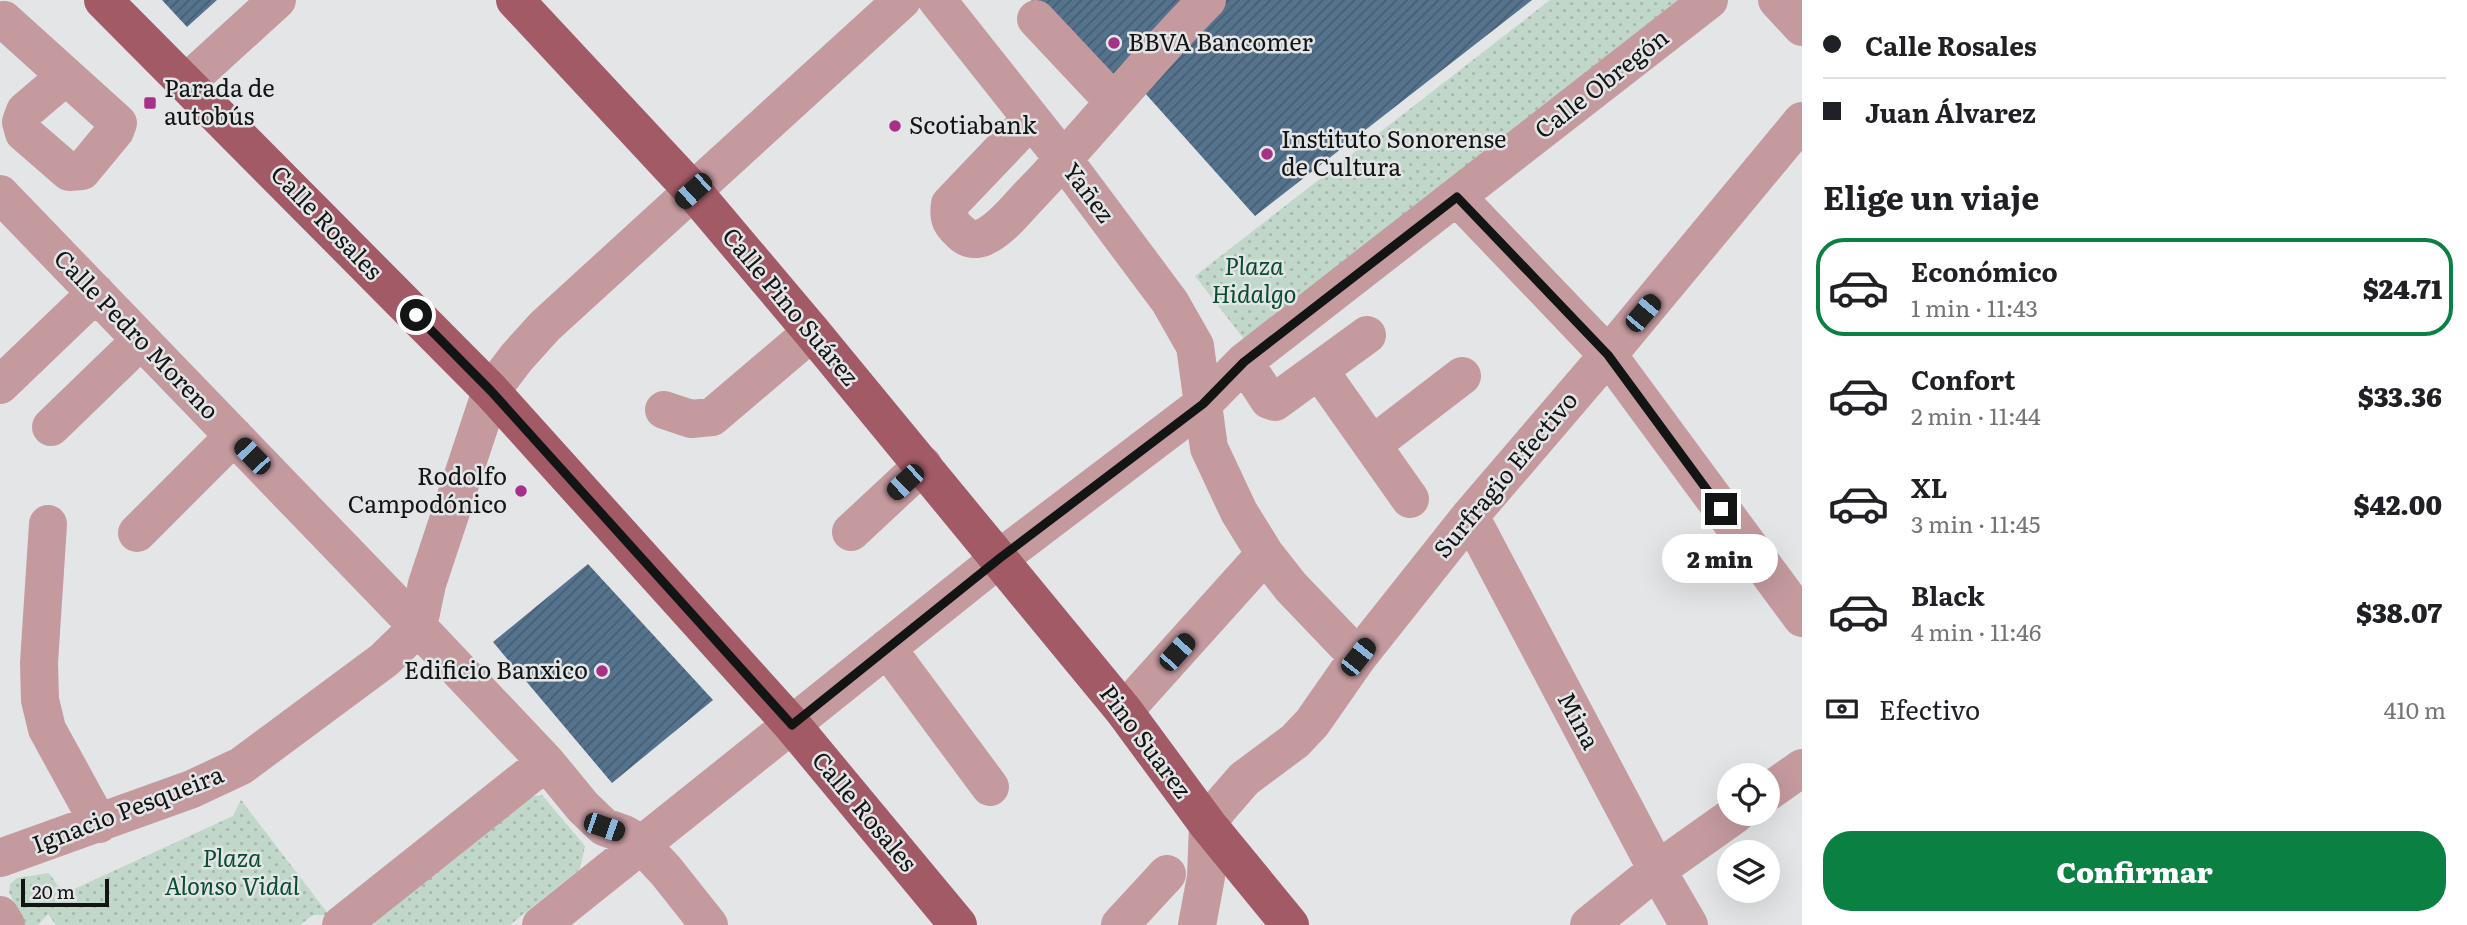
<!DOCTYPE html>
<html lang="es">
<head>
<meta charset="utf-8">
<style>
  :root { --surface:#fff; --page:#f6f6f6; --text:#202124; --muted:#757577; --line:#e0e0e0; --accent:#0b8043 }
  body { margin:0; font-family:Literata,serif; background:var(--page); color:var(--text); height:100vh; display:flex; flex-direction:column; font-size:26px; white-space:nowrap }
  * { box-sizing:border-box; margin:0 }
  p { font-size:23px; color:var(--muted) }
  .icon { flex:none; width:38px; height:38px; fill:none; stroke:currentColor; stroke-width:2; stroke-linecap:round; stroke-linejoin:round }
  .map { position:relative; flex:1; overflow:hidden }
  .drawer { display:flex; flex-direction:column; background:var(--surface); width:665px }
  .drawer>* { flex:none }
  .top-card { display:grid; align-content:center; height:154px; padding:0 21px; background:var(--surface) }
  .tools { position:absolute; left:1717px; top:763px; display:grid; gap:14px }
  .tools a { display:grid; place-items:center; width:63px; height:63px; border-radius:50%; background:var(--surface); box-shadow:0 7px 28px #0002; font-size:35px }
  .scale { position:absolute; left:21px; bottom:18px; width:88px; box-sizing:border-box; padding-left:7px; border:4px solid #131414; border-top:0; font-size:19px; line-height:24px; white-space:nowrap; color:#131414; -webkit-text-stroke:5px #e3e5e7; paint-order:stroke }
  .end { position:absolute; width:32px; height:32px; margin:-16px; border:9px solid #131414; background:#fff; box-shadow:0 0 0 4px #fff }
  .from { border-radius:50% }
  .bubble { position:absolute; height:49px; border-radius:24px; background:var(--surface); box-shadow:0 7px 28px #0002; font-size:23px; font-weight:800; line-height:49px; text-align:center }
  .car { position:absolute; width:21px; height:42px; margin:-21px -10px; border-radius:9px; box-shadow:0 0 5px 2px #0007; background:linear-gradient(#222 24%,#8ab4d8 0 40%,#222 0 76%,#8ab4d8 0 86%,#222 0) }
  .top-card b { display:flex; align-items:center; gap:24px; height:66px; font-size:26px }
  .top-card b+b { border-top:2px solid var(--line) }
  .top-card i { width:18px; height:18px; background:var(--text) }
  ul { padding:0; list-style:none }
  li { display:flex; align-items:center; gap:21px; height:98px; margin:0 14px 10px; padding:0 7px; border:4px solid transparent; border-radius:28px }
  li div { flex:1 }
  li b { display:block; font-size:26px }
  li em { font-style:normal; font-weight:800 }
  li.active { border-color:var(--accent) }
  li>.icon { width:63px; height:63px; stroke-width:1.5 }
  h2 { padding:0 21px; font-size:32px; line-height:84px }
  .pay { display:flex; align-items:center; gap:18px; height:77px; padding:0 21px; font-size:26px }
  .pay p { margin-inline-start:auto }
  .primary-button { display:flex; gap:14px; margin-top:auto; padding:14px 21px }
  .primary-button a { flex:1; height:80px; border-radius:28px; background:var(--accent); color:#fff; font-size:28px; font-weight:800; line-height:80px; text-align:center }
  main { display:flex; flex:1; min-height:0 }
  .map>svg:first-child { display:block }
  .grass { fill:url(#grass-dots) }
  .building { fill:url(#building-hatch) }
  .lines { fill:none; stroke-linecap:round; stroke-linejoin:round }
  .minor { stroke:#c49a9f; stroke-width:38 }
  .major { stroke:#a25a66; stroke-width:38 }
  .route { stroke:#131414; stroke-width:9 }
  .poi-dot { fill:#a73189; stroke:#e3e5e7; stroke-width:2.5 }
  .labels { text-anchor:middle; stroke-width:5; stroke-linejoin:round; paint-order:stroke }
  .poi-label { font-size:24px; fill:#131414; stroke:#e3e5e7; text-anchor:start }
  .street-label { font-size:24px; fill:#131414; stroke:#e3e5e7 }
  .park-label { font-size:24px; font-style:italic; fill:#084d2f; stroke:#e3e5e7 }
</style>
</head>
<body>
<main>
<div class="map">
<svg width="1802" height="925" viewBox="0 0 1802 925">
  <defs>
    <pattern id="grass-dots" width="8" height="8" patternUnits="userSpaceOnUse" patternTransform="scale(1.75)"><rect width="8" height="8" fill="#c0d7c9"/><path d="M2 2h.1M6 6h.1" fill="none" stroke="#a4b8ac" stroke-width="1.8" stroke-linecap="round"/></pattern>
    <pattern id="building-hatch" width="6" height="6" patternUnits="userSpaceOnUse" patternTransform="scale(1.75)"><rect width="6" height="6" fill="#56738d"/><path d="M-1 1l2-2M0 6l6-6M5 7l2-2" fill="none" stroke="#465d72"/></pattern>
  </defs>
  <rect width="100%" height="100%" fill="#e3e5e7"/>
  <!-- grass -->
  <path class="grass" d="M1550 0H1679L1244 339 1195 276Z
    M542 795 585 846 580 869 510 925H374L376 914 520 798Z
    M241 800 329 915H313L300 925H56L48 914 38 925H25L9 892 10 884 17 878 49 873 60 889 70 891 233 816Z"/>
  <!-- building -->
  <path class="building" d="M162 0H217L187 27Z
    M1031 0H1202L1111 85Z
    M1219 0H1532L1255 216 1144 92Z
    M588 564 713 700 612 783 493 642Z"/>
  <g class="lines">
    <!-- minor -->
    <path class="minor" d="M937 0 1064 160 1170 302 1195 346 1209 448 1239 512 1265 554 1291 587 1358 657
      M1777 0 1802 27
      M1036 19 1113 101
      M4 20 118 123 115 131 82 171 69 172 24 133 21 122 25 111 66 76
      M186 83 277 0
      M1031 119 950 204C948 218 950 223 960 232 967 239 974 241 984 237 1002 229 1017 208 1031 194 1092 131 1145 62 1207 0
      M0 194 418 627 546 762 583 807 604 827 624 834 641 844 666 871 709 925
      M1457 197 1608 355 1802 618
      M1244 362 1269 400 1275 402 1367 335
      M1319 370 1410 499
      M0 385 96 293
      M664 410 691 419 712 417 812 332
      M51 427 141 340
      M1372 445 1462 376
      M1470 516 1657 870 1689 925
      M48 524 39 663 40 700 47 729 99 824
      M851 532 923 465
      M137 533 234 436
      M887 648 990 787
      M1124 711 1265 554
      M1768 792 1802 768
      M0 858 192 789 241 766 384 660 418 627 427 584 491 391 517 357 545 326 902 0
      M0 915 6 925
      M341 925 546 762
      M541 925 1000 558 1203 404 1244 362 1709 0
      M1120 925 1167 874
      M1197 925 1206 877 1208 825 1218 809 1244 779 1295 741 1312 723 1358 657 1470 516 1608 355 1802 121
      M1589 925 1657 870 1736 814"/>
    <!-- major -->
    <path class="major" d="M103 0 491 391 792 725 958 925
      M515 0 693 191 812 332 1124 711 1208 825 1290 925"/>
  </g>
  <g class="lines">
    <!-- route -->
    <path class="route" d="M416 315 491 391 792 725 1000 558 1203 404 1244 362 1457 197 1608 355 1721 509"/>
  </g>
  <!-- markers -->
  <g class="poi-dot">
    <circle cx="1114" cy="43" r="7"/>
    <rect x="143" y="96" width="14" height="14" rx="3.5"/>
    <circle cx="895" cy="126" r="7"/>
    <circle cx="1267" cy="154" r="7"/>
    <circle cx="521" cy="491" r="7"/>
    <circle cx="602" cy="671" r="7"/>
  </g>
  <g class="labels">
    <!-- poi labels -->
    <g class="poi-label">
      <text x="1128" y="51">BBVA Bancomer</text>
      <text x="164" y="97">Parada de<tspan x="164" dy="28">autobús</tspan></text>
      <text x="909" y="134">Scotiabank</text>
      <text x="1281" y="148">Instituto Sonorense<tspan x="1281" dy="28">de Cultura</tspan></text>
      <text x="507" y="485" text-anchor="end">Rodolfo<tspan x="507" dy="28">Campodónico</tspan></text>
      <text x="588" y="679" text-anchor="end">Edificio Banxico</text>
    </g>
    <!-- street labels -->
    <g class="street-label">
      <text transform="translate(1602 84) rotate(-38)" y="8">Calle Obregón</text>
      <text transform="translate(1088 193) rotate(53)" y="8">Yañez</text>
      <text transform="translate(326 223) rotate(46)" y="8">Calle Rosales</text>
      <text transform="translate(790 307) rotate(50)" y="8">Calle Pino Suárez</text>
      <text transform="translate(136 335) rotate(46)" y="8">Calle Pedro Moreno</text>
      <text transform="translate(1506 475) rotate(-50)" y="8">Surfragio Efectivo</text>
      <text transform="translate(1578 721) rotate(62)" y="8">Mina</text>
      <text transform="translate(1145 742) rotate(53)" y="8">Pino Suarez</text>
      <text transform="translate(128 810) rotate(-21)" y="8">Ignacio Pesqueira</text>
      <text transform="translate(864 812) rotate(50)" y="8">Calle Rosales</text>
    </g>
    <!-- park labels -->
    <g class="park-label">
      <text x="1254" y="275">Plaza<tspan x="1254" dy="28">Hidalgo</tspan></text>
      <text x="232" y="867">Plaza<tspan x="232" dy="28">Alonso Vidal</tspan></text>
    </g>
  </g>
</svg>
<div class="tools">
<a><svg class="icon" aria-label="locate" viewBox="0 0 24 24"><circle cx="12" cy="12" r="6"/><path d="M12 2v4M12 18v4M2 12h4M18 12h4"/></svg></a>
<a><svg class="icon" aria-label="layers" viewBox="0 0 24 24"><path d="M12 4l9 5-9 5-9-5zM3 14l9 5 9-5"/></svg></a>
</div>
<div class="scale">20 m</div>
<i class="end from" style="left:416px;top:315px"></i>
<i class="end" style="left:1721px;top:509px"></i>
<div class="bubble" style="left:1662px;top:534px;width:116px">2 min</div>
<i class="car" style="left:693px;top:191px;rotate:228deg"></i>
<i class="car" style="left:1643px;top:313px;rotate:40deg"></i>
<i class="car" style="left:252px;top:456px;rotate:316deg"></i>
<i class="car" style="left:905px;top:482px;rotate:227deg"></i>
<i class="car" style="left:1177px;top:652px;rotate:42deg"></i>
<i class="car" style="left:1358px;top:657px;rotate:38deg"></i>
<i class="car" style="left:604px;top:827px;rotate:109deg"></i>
</div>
<section class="drawer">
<div class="top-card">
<b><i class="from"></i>Calle Rosales</b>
<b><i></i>Juan Álvarez</b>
</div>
<h2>Elige un viaje</h2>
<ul>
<li class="active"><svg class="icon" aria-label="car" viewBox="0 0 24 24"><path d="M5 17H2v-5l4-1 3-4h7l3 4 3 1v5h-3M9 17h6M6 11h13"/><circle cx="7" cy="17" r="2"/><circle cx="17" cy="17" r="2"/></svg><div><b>Económico</b><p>1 min · 11:43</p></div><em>$24.71</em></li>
<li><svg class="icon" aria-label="car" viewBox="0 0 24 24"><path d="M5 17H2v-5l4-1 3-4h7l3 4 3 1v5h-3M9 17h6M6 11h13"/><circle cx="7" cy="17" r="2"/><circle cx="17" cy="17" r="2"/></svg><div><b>Confort</b><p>2 min · 11:44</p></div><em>$33.36</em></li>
<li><svg class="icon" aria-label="car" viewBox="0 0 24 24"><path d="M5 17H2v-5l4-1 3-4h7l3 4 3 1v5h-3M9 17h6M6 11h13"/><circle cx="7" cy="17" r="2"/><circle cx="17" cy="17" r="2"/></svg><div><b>XL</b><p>3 min · 11:45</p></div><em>$42.00</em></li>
<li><svg class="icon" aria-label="car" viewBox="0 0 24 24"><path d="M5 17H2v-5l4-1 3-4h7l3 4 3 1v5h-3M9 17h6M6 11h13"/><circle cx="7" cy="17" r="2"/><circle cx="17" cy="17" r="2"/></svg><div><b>Black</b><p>4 min · 11:46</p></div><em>$38.07</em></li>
</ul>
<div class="pay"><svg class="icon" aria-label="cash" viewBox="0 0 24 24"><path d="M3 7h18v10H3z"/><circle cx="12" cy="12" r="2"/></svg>Efectivo<p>410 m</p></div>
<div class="primary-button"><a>Confirmar</a></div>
</section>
</main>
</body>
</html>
